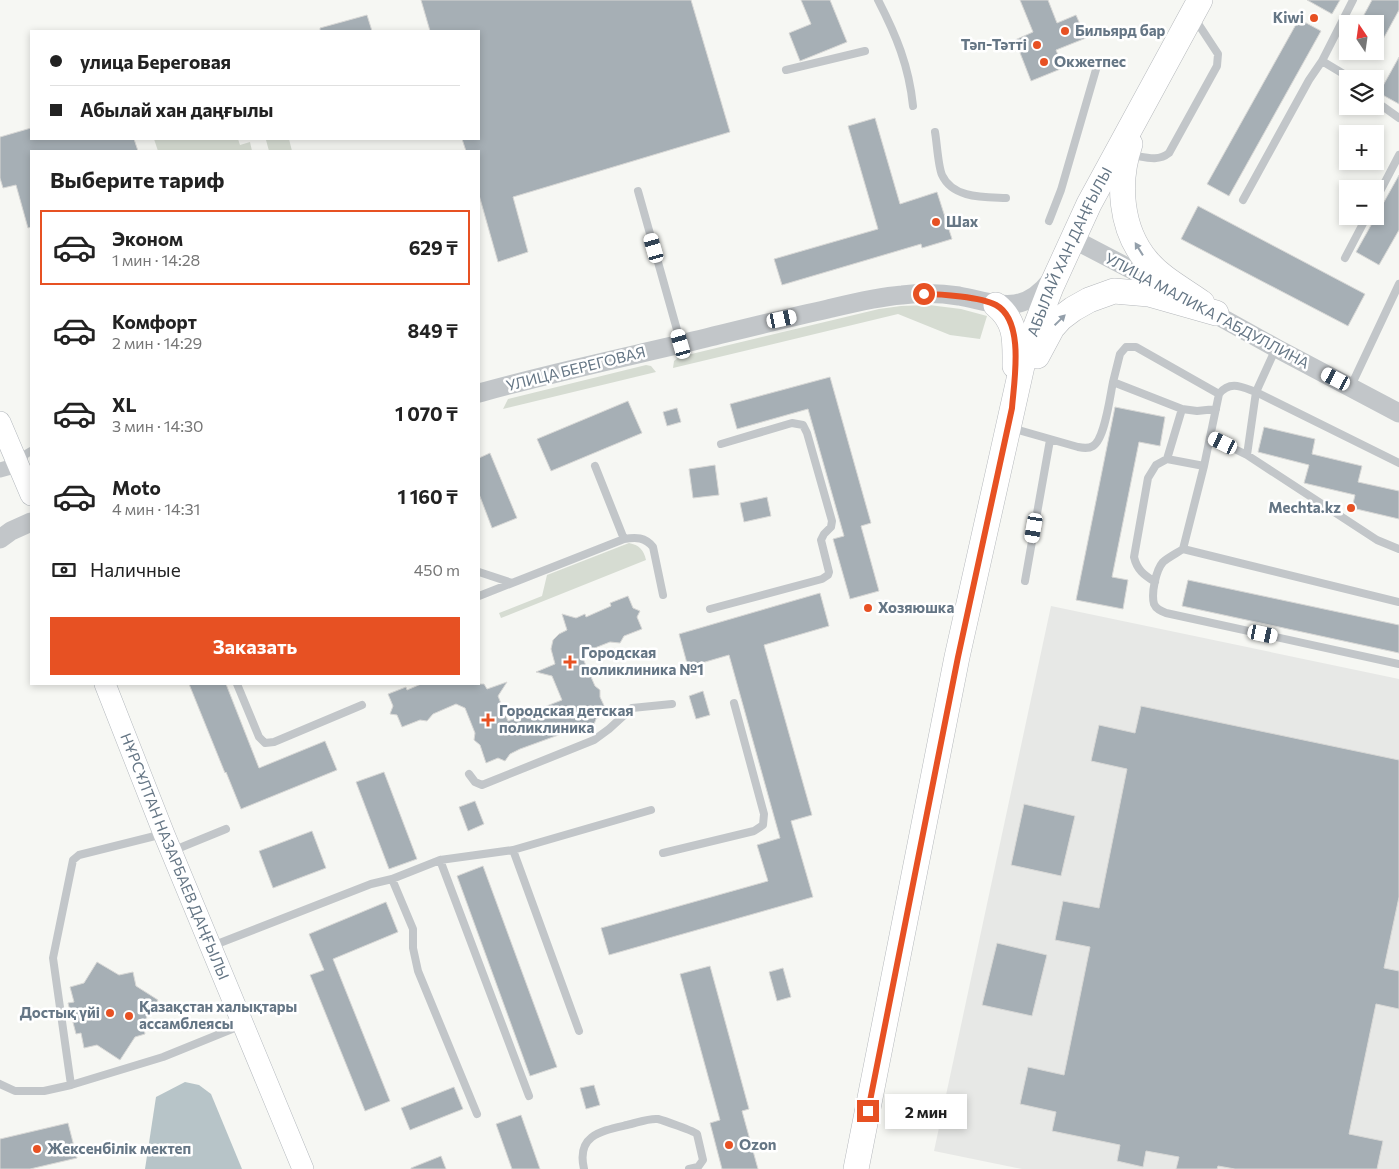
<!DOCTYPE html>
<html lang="ru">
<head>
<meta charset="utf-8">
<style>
  :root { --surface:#fff; --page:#f2f2f2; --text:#222; --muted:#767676; --line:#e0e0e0; --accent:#e75123 }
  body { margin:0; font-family:Commissioner,sans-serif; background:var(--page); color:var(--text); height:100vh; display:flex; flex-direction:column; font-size:19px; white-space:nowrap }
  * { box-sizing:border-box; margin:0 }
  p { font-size:16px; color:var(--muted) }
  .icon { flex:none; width:28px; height:28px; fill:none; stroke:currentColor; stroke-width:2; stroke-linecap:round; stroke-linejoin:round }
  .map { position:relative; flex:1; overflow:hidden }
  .drawer { position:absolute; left:30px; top:150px; width:450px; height:535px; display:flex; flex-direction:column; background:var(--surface); border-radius:0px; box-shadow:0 2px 8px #0003 }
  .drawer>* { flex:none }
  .guide { position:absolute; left:30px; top:30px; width:450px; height:110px; border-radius:0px; box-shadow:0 2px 8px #0003; display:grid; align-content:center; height:110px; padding:0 20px; background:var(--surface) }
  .needle { width:32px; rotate:347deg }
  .fabs { position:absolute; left:1339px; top:15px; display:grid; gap:10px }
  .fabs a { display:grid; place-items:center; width:45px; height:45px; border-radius:0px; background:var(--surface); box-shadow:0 2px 8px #0003; font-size:25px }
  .end { position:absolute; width:22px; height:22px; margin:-11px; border:6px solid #e75123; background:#fff; box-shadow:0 0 0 2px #fff }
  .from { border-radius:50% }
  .bubble { position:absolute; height:35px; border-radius:0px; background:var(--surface); box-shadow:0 2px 8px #0003; font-size:16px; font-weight:700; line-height:35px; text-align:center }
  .car { position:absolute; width:15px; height:30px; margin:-15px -8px; border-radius:6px; box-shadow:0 0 4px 1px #0007; background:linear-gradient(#fff 24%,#345 0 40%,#fff 0 76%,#345 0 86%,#fff 0) }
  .guide b { display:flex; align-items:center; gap:18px; height:48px; font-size:19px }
  .guide b+b { border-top:1px solid var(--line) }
  .guide i { width:12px; height:12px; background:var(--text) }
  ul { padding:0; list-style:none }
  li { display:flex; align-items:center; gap:15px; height:75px; margin:0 10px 8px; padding:0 10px; border:2px solid transparent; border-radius:0px }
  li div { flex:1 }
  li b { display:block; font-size:19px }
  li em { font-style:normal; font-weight:700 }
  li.selected { border-color:var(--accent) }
  li>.icon { width:45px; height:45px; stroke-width:1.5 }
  h2 { padding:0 20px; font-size:22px; line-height:60px }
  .pay { display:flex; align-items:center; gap:12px; height:55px; padding:0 20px; font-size:19px }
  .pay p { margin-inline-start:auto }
  .primary-button { display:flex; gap:10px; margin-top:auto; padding:10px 20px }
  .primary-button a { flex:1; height:58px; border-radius:0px; background:var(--accent); color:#fff; font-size:20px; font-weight:700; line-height:58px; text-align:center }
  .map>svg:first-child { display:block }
  .built { fill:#e7e8e6 }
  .green { fill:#d6dcd2 }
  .water { fill:#b7c4c8 }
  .building { fill:#a6afb5; stroke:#d8d8d6 }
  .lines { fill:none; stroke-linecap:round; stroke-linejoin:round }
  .secondary-casing { stroke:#b4b9be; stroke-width:22 }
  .trunk-casing { stroke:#b5b8bc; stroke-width:26 }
  .service { stroke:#c2c6c9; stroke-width:8 }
  .minor { stroke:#c2c6c9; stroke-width:15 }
  .tertiary { stroke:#c2c6c9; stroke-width:19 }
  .secondary { stroke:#fff; stroke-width:21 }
  .trunk { stroke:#fff; stroke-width:25 }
  .oneway { fill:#939faa }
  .route { stroke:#e75123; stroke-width:6 }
  .poi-dot { fill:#e75123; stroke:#fff; stroke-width:2 }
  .labels { text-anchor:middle; stroke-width:5; stroke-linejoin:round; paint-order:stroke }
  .poi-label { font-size:15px; font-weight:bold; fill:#657685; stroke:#fff; text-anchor:start }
  .street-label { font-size:15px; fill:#657685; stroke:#fff }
</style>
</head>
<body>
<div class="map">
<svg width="1399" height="1169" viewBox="0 0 1399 1169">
  <rect width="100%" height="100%" fill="#f6f7f3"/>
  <!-- built -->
  <path class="built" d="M1051 606 1399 679V1169H1022L934 1151Z"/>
  <!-- green -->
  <path class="green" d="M154 139H238L240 145 250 142 252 151H158Z
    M270 139H289L292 151H269L266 140Z
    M929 305 961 309 987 316 980 339 950 335 898 314 673 368 674 361 679 357 879 309 901 306Z
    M646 365 651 366 656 372 503 409 508 399Z
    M629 543C639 545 644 550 646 560L501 618 499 613 542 596 547 575Z"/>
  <!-- water -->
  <path class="water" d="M185 1082 199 1085 211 1094 242 1169H145L156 1097Z"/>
  <!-- building -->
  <path class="building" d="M421 0H691L730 132 513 197 528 252 498 262 479 195V151H466L462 139H479V31H430Z
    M801 0H830L847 42 800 61 789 33 811 24Z
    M1020 0H1048L1057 23 1076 15 1086 38 1056 50 1063 68 1031 81 1015 40 1033 32Z
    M1307 0H1340L1332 14Z
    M1372 0H1399V10L1375 54V24H1359Z
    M367 15 372 31H320V28Z
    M1299 19 1321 31 1229 196 1207 184Z
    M1399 57V104L1379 93Z
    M875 118 900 204 937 192 952 239 922 248 921 244 782 285 774 259 878 229 848 126Z
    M31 128V139H134L138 151H31V227L28 228 16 185 3 188 0 178V137Z
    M1399 175V230L1379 265 1356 252Z
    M1198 206 1365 294 1348 326 1181 239Z
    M830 377 871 523 861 526 879 591 850 599 833 539 844 536 808 409 737 429 730 404Z
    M628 401 642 433 551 471 537 439Z
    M1115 407 1165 417 1160 446 1139 442 1112 577 1128 580 1123 609 1076 600Z
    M677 408 681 422 667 426 663 412Z
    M1264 427 1315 439 1312 454 1362 466 1358 482 1399 491V519L1352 508 1355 495 1304 483 1309 465 1258 452Z
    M490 453 517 518 492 528 479 494V458Z
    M715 465 719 495 693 498 689 469Z
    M767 497 771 516 744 522 740 503Z
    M1188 580 1399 625V653L1182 606Z
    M820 593 829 626 764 645 812 815 791 821 813 897 609 955 601 928 768 881 757 845 780 838 729 655 688 667 679 634Z
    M628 596 633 608 640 611 637 617 642 629 624 636 620 643 610 642 587 651 584 661 595 686 600 690V697L608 714 596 719 593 727 586 725 520 749 510 754 505 761 498 758 486 763 480 745 474 740 475 733 465 708 456 704 433 714 427 721 420 720 402 727 397 715 390 714 393 706 388 694 406 687 407 690 421 684H484L487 689 507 682 498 696 508 721 562 700 552 676 536 672 555 664 551 649 553 640 559 634 567 630 562 614 576 618 585 614 586 617 611 606 610 603Z
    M189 684H226L259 768 325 741 337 770 241 809 226 772 225 773Z
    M703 691 710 715 696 719 689 696Z
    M1141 706 1399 760V897L1384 968 1399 971V1009L1376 1004 1349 1134 1383 1141 1377 1169H1235L1218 1166 1217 1169H1176L1179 1157 1146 1151 1143 1167 1117 1161 1120 1145 1052 1131 1056 1112 1020 1104 1028 1067 1064 1075 1090 947 1055 940 1063 901 1099 908 1127 769 1091 761 1099 725 1135 733Z
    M384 772 417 859 389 869 356 782Z
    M475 801 484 824 468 831 459 807Z
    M1024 804 1075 816 1061 876 1011 865Z
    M312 831 326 868 273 888 259 851Z
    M483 866 557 1067 530 1076 457 876Z
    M386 902 398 932 333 959 390 1101 365 1111 310 975 324 970 309 934Z
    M997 943 1047 955 1032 1016 982 1005Z
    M97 962 119 975 133 972 136 986 158 1000 143 1023 145 1034 135 1037 120 1060 97 1045 84 1048 81 1033 76 1034 68 1003 74 1002 70 987 84 983Z
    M710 966 749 1109 742 1111 758 1169H722L710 1123 720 1120 680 974Z
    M783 968 791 997 777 1001 769 972Z
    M594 1085 600 1105 586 1109 580 1088Z
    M454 1087 463 1109 410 1130 401 1108Z
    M521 1115 540 1169H512L496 1124Z
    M68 1123 77 1158 30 1169H0V1139Z
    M441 1156 446 1169H411V1168Z"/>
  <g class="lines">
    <defs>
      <g id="secondary">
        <path d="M0 422 31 495"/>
        <path id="s1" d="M105 684 164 834 303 1169"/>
      </g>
      <g id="trunk">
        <path d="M1130 144C1117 182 1120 229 1147 261 1161 278 1184 290 1202 303"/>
        <path d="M996 305C1017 322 1015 341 1015 366"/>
        <path d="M1037 356 1052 328 1061 318 1073 309 1089 300 1114 291 1149 294 1216 313"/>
        <path id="s2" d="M856 1169 957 657 1024 357 1051 287 1089 204 1200 0"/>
      </g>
    </defs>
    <!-- secondary casing -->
    <use href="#secondary" class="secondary-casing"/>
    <!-- trunk casing -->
    <use href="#trunk" class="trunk-casing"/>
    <!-- service -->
    <path class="service" d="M878 0C896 35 909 66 913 106
      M1322 61 1352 79
      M786 70 865 51
      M1375 98 1378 103 1399 118
      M935 132C937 143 938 166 942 175 953 199 985 197 1006 198
      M1131 155C1145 157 1158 162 1169 153L1217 66 1218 54 1195 19
      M638 191 681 344
      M1243 200 1309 80 1322 61 1353 0
      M1375 201 1399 155
      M1049 221 1061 190 1097 66
      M1345 258 1367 216
      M1276 348 1256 392 1247 455 1377 540 1399 549
      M1113 382 1120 354 1126 347H1136L1219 394
      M1351 386 1399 284
      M1182 409 1197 411 1216 409
      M1011 428 1078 447C1083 448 1088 449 1093 446 1105 439 1110 396 1113 382L1182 409 1167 459 1156 465 1148 478 1134 557C1137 570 1144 575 1155 582
      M1210 437 1247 455
      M1167 459 1204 466
      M21 462 26 454 31 451
      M1399 463 1256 392C1242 387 1230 380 1219 394L1204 466 1183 549C1177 553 1169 557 1163 562 1156 570 1151 593 1154 604 1156 609 1161 611 1166 613L1399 664
      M595 466 624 539
      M1183 549 1399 602
      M479 572 512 583
      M1025 581 1050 440
      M479 596 624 539C636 537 645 537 653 547L663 595
      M710 609 822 579 828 575 829 572 821 540 824 534 831 527 832 521 807 433 803 425 792 423 721 444
      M237 684 259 737 265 743 274 742 362 705
      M469 774 475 782 482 785 594 740 609 729 632 708 672 704
      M163 834 79 855 73 860 53 958 71 1085 163 1057 242 1025
      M513 850 579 1031
      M172 851 226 829
      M663 853 754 831 763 825 764 814 734 703
      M440 860 529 1096
      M392 879 413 929V948L418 971 477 1114
      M212 946 371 884 392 879 440 860 513 850 651 810
      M0 1084 15 1091H44L71 1085
      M584 1169C576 1135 601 1131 627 1125 637 1123 648 1118 658 1119 662 1120 694 1131 697 1134L703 1160 698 1167 689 1169"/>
    <!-- minor -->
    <path class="minor" d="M0 470 18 465"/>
    <!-- tertiary -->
    <path class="tertiary" d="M1073 239 1169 289
      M1204 308 1276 348 1399 413
      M479 393C554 372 631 356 706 338 747 328 787 318 828 309 853 303 877 297 902 295 920 293 940 293 959 296 997 303 1022 317 1051 280
      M0 539 11 531 31 522"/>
    <!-- secondary -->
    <use href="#secondary" class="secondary"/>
    <!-- trunk -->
    <use href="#trunk" class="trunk"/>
  </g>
  <!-- one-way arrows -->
  <defs><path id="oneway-solid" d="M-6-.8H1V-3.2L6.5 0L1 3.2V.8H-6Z" transform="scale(1.25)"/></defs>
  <g class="oneway">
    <use href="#oneway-solid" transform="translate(1139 249) rotate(-122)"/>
    <use href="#oneway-solid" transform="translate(1060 320) rotate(-44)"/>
  </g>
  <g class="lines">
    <!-- route -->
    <path class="route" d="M868 1111 958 657 1012 408C1014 381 1025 321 996 305 981 297 941 294 924 294"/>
  </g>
  <!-- markers -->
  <g class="poi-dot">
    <circle cx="1314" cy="18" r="5"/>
    <circle cx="1065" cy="31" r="5"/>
    <circle cx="1037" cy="45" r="5"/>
    <circle cx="1044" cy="62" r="5"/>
    <circle cx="936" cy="222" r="5"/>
    <circle cx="1351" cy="508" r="5"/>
    <circle cx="868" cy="608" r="5"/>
    <path d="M567.5 654.5h5v5h5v5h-5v5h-5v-5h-5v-5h5z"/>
    <path d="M485.5 712.5h5v5h5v5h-5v5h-5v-5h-5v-5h5z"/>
    <circle cx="110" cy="1013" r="5"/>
    <circle cx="129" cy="1016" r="5"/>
    <circle cx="729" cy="1145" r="5"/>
    <circle cx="37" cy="1149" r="5"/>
  </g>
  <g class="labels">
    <!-- poi labels -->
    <g class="poi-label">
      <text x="1304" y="23" text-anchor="end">Kiwi</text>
      <text x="1075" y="36">Бильярд бар</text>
      <text x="1027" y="50" text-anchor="end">Тәп-Тәтті</text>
      <text x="1054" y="67">Окжетпес</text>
      <text x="946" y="227">Шах</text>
      <text x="1341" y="513" text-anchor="end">Mechta.kz</text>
      <text x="878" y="613">Хозяюшка</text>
      <text x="581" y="658">Городская<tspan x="581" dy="17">поликлиника №1</tspan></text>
      <text x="499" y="716">Городская детская<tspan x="499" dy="17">поликлиника</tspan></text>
      <text x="139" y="1012">Қазақстан халықтары<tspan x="139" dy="17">ассамблеясы</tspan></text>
      <text x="100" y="1018" text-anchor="end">Достық үйі</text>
      <text x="739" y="1150">Ozon</text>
      <text x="47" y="1154">Жексенбілік мектеп</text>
    </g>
    <!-- street labels -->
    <g class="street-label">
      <text dy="5" stroke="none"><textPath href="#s2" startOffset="944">АБЫЛАЙ ХАН ДАҢҒЫЛЫ</textPath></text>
      <text transform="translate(1207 311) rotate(28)" y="5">УЛИЦА МАЛИКА ГАБДУЛЛИНА</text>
      <text transform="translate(576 369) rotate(-14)" y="5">УЛИЦА БЕРЕГОВАЯ</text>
      <text dy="5" stroke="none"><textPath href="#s1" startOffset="186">НҰРСҰЛТАН НАЗАРБАЕВ ДАҢҒЫЛЫ</textPath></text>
    </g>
  </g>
</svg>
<div class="fabs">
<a><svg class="needle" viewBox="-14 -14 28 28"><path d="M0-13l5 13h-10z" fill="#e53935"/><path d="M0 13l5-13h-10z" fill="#767676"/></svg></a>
<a><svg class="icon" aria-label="layers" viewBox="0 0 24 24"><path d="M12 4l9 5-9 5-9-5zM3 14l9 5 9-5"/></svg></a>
<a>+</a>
<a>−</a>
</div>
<i class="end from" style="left:924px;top:294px"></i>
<i class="end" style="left:868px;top:1111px"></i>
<div class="bubble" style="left:885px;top:1094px;width:82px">2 мин</div>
<i class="car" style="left:654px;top:248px;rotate:344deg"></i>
<i class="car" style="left:782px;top:319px;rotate:78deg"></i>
<i class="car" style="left:681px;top:344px;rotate:344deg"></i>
<i class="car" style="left:1336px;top:379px;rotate:297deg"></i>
<i class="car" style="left:1223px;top:443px;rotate:296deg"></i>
<i class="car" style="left:1034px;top:528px;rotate:190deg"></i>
<i class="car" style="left:1263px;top:634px;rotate:102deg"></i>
<div class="guide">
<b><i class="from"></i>улица Береговая</b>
<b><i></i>Абылай хан даңғылы</b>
</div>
<section class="drawer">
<h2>Выберите тариф</h2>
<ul>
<li class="selected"><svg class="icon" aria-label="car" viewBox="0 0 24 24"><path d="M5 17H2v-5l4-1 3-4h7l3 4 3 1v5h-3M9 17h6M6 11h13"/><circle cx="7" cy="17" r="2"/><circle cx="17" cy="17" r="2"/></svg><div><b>Эконом</b><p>1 мин · 14:28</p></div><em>629 ₸</em></li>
<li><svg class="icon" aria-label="car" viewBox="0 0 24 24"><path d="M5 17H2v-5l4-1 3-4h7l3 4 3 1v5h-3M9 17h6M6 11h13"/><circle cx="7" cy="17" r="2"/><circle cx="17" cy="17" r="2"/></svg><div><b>Комфорт</b><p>2 мин · 14:29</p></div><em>849 ₸</em></li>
<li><svg class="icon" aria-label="car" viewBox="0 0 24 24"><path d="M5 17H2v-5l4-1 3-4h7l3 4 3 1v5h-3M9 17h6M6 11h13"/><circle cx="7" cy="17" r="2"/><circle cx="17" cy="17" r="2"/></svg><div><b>XL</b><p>3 мин · 14:30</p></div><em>1 070 ₸</em></li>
<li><svg class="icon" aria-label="car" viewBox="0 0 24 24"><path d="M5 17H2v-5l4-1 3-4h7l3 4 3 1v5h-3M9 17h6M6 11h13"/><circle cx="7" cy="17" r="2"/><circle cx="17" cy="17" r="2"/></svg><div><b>Moto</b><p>4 мин · 14:31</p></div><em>1 160 ₸</em></li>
</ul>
<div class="pay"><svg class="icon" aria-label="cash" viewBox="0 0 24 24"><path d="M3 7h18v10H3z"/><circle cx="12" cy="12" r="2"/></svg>Наличные<p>450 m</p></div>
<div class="primary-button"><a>Заказать</a></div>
</section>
</div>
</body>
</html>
